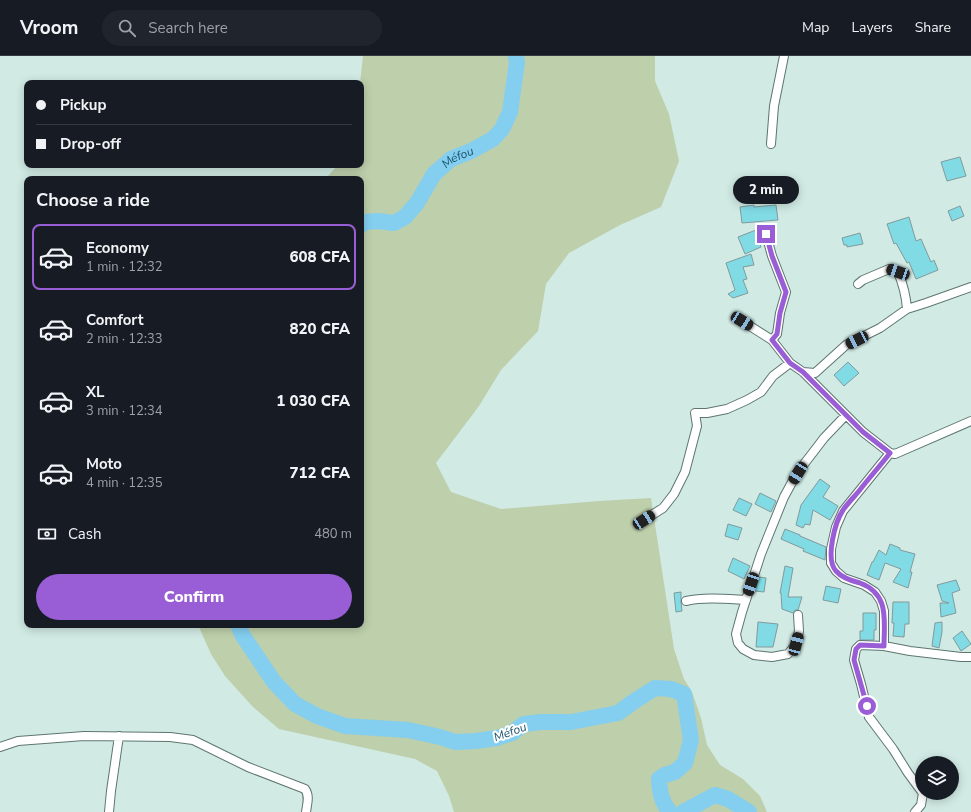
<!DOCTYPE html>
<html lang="en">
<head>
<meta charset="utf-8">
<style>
  :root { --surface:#171b24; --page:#20242c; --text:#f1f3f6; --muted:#9ea1a6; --line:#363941; --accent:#995ed5 }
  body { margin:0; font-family:"Nunito Sans",sans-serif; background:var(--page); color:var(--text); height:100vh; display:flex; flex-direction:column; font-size:15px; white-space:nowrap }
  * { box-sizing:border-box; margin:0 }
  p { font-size:13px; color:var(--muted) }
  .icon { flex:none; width:22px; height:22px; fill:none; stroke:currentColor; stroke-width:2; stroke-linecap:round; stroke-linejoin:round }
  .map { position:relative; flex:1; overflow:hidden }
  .sheet { position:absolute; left:24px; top:120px; width:340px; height:452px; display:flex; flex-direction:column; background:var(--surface); border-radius:8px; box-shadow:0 2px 10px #0003 }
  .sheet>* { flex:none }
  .top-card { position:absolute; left:24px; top:24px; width:340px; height:88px; border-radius:8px; box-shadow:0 2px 10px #0003; display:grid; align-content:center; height:88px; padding:0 12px; background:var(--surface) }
  .buttons { position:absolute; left:915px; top:700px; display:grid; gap:8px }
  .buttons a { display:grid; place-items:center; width:44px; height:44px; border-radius:50%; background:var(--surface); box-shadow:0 2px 10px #0003; font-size:20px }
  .end { position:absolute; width:18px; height:18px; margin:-9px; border:5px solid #995ed5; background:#fff; box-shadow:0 0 0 2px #fff }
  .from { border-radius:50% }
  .bubble { position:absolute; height:28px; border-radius:14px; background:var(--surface); box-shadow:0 2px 10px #0003; font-size:13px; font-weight:800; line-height:28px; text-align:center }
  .car { position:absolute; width:12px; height:24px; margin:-12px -6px; border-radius:5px; box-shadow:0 0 3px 1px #0007; background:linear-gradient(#222 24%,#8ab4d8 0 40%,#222 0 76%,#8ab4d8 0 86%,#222 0) }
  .top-card b { display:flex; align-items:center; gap:14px; height:38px; font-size:15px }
  .top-card b+b { border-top:1px solid var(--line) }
  .top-card i { width:10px; height:10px; background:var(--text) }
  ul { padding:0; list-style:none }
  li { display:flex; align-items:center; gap:12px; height:66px; margin:0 8px 6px; padding:0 4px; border:2px solid transparent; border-radius:8px }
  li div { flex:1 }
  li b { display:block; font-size:15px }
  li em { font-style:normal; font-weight:800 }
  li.active { border-color:var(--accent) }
  li>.icon { width:36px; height:36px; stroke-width:1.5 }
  h2 { padding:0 12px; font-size:18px; line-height:48px }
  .pay { display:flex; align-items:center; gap:10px; height:44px; padding:0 12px; font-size:15px }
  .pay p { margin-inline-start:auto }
  .primary-button { display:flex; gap:8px; margin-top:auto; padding:8px 12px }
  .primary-button a { flex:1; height:46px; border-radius:24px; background:var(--accent); color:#fff; font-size:16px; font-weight:800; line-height:46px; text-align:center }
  header { display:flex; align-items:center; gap:24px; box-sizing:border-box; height:56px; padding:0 20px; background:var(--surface); border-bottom:1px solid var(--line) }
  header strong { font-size:19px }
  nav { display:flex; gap:22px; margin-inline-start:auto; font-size:14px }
  .search { width:280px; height:36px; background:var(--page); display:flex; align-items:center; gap:10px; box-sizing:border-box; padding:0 14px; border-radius:22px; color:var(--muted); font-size:15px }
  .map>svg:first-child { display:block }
  .green { fill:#bdcfab }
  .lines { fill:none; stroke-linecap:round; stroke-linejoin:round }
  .river { stroke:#84cef0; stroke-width:16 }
  .building { fill:#81dbe5; stroke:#819a9d }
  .street-casing { stroke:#5e7570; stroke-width:10 }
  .street { stroke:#fff; stroke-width:8 }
  .route { stroke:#995ed5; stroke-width:5 }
  .labels { text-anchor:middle; stroke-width:4; stroke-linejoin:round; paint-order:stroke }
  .water-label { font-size:12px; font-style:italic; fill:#1a546c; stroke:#fff }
</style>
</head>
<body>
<header>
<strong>Vroom</strong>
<div class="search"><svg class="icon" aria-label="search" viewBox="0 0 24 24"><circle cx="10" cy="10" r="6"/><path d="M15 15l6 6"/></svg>Search here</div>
<nav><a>Map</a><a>Layers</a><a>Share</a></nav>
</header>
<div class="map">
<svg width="971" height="756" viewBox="0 0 971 756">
  <rect width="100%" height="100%" fill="#d1eae4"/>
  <!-- green -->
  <path class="green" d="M363 0H655V25L669 58 679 105 661 151 620 169 569 197 546 228 538 275 501 314 479 350 436 407 451 436 501 453 599 445 651 442 674 593 684 623 692 636 701 662 707 689 720 709 743 723 760 740 767 756H454L449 740 437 715 415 703 279 673 253 651 225 620 211 598 198 569H361V123H325L338 109H361V27H360Z"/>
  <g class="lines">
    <!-- river -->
    <g class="river">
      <path id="s1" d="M361 169 366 166 378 165 394 167 405 161 417 147 434 118 451 103 471 95 493 83 502 73 510 56 517 6 516 0"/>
      <path d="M238 569 243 580 274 626 295 648 317 660 345 670 408 674 440 681 455 686 476 685 497 682 512 677 524 668 541 666H571L618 657 633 646 655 632 671 633 684 638 691 684 685 707 675 716 665 719 659 723C659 734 662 747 670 756"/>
      <path d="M683 756 715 739 728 743 749 756"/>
    </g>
  </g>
  <!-- building -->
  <path class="building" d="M960 101 966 120 947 125 941 106Z
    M754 149V151L776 149 778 164 742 167 740 151Z
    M960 150 964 160 952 165 948 155Z
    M909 161 916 185 921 183 931 206 934 204 938 214 916 223 909 206 907 207 896 187 894 188 887 168Z
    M756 174 762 187 760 188 761 191 745 198 738 181Z
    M860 177 863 188 847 191V189H844L842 182Z
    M751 198 754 209 743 211 747 223 743 224 748 237 733 242 728 238 735 234 726 207Z
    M848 306 859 317 844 330 834 319Z
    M820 423 830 430 823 441 838 450 830 464 813 454 810 469 805 468 803 472 796 469 801 449Z
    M760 437 776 445 771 456 755 448Z
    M739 442 752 448 746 460 733 454Z
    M728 468 742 472 738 484 725 480Z
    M785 473 800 479V480L826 491 825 504 803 495 804 493 781 483Z
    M890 488 900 492V494L915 498 910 516H912L908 532 893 526 901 513 885 507 879 524 867 519 872 506H873L879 494 886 499Z
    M733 502 750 510 744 523 728 515Z
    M785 510 793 512 788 541H802L798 554H795L793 557 782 553 781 537H780Z
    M759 521 766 522 764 536 755 535Z
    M956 524 960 534 952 537 956 557 941 561 940 547H949L942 545 937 529Z
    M826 530 841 533 838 547 823 544Z
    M681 536V546L682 555 676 556 674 537Z
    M893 546H909V568H905L904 581 893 580 894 567H892Z
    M863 557H876V574H874V584H860V575H863Z
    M758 566 778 568 773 591H756Z
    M942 566V576L939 592 932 590 935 567Z
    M962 575 971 588 961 595 953 582Z"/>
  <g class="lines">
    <defs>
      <path id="street" d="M771 88 774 50 784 0
        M766 178 772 200 786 236 780 257 777 278 772 284
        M858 228 863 224 889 213 898 216C903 228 906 239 907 253
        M742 265 772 284 790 307 803 316 863 376 890 397 895 398 971 365
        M803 316 815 317 846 289 880 272 907 253 926 247 971 231
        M890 397 843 455 836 471 831 493V507L836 515 844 522 864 529 875 536 881 545 884 555V590L910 595 961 601H971
        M644 464 663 452 674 438 685 416 697 370 695 357H707L727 353 747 344 761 336 773 320 790 307
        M686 545C705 541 726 543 746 544
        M798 559 799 575 796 588 788 598 772 601 754 599 743 593 738 587 736 578 742 556 761 498 784 441 797 417 811 399 824 382 846 359
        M884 590 860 589 856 593 854 604 861 628 869 661 893 693 908 717 922 736
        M0 691 18 685 84 680 170 681 193 684 248 711 305 733C310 740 307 748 306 756
        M109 756 111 735 119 680
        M915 756 921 749 923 737"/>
    </defs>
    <!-- street casing -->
    <use href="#street" class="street-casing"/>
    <!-- street -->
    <use href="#street" class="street"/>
  </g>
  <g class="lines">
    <!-- route -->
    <path class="route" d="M766 178 772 200 786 236 780 257 777 278 772 284 790 307 803 316 863 376 890 397C880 410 869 422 859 435 854 441 848 447 843 454 835 466 825 503 836 515 842 522 852 525 860 527 890 538 884 565 884 590L860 589 856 593 854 604 867 650"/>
  </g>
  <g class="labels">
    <!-- water labels -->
    <g class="water-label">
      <text dy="4" stroke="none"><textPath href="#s1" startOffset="128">Méfou</textPath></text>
      <text transform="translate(510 676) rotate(-20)" y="4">Méfou</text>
    </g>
  </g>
</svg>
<div class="buttons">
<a><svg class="icon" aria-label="layers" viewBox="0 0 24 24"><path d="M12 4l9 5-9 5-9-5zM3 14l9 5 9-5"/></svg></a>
</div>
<i class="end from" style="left:867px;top:650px"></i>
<i class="end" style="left:766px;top:178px"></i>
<div class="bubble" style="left:733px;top:120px;width:66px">2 min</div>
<i class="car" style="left:898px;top:216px;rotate:289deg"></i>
<i class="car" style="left:742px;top:265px;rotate:122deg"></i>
<i class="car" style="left:857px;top:284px;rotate:243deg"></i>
<i class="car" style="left:798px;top:417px;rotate:211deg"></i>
<i class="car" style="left:644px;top:464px;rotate:57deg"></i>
<i class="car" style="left:751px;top:528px;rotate:198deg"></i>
<i class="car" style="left:796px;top:588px;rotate:15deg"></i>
<div class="top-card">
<b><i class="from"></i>Pickup</b>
<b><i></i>Drop-off</b>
</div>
<section class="sheet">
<h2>Choose a ride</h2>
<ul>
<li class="active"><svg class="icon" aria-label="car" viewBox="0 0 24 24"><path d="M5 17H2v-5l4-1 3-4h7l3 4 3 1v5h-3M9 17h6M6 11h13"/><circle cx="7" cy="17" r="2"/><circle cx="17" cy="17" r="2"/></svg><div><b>Economy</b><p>1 min · 12:32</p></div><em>608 CFA</em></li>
<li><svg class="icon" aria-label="car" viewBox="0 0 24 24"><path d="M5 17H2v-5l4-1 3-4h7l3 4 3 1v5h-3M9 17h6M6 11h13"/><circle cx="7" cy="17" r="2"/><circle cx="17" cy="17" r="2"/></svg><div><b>Comfort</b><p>2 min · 12:33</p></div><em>820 CFA</em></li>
<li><svg class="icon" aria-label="car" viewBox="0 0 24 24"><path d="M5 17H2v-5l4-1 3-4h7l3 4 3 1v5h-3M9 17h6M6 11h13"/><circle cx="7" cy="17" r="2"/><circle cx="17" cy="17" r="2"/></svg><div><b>XL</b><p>3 min · 12:34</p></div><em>1 030 CFA</em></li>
<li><svg class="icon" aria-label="car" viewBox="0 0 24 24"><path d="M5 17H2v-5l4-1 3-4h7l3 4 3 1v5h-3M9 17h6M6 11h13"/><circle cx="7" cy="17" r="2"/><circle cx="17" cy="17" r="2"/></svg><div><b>Moto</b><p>4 min · 12:35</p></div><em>712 CFA</em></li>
</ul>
<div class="pay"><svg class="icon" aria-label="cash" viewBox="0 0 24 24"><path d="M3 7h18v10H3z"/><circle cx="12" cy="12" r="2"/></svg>Cash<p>480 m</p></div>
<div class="primary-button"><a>Confirm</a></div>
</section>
</div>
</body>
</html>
